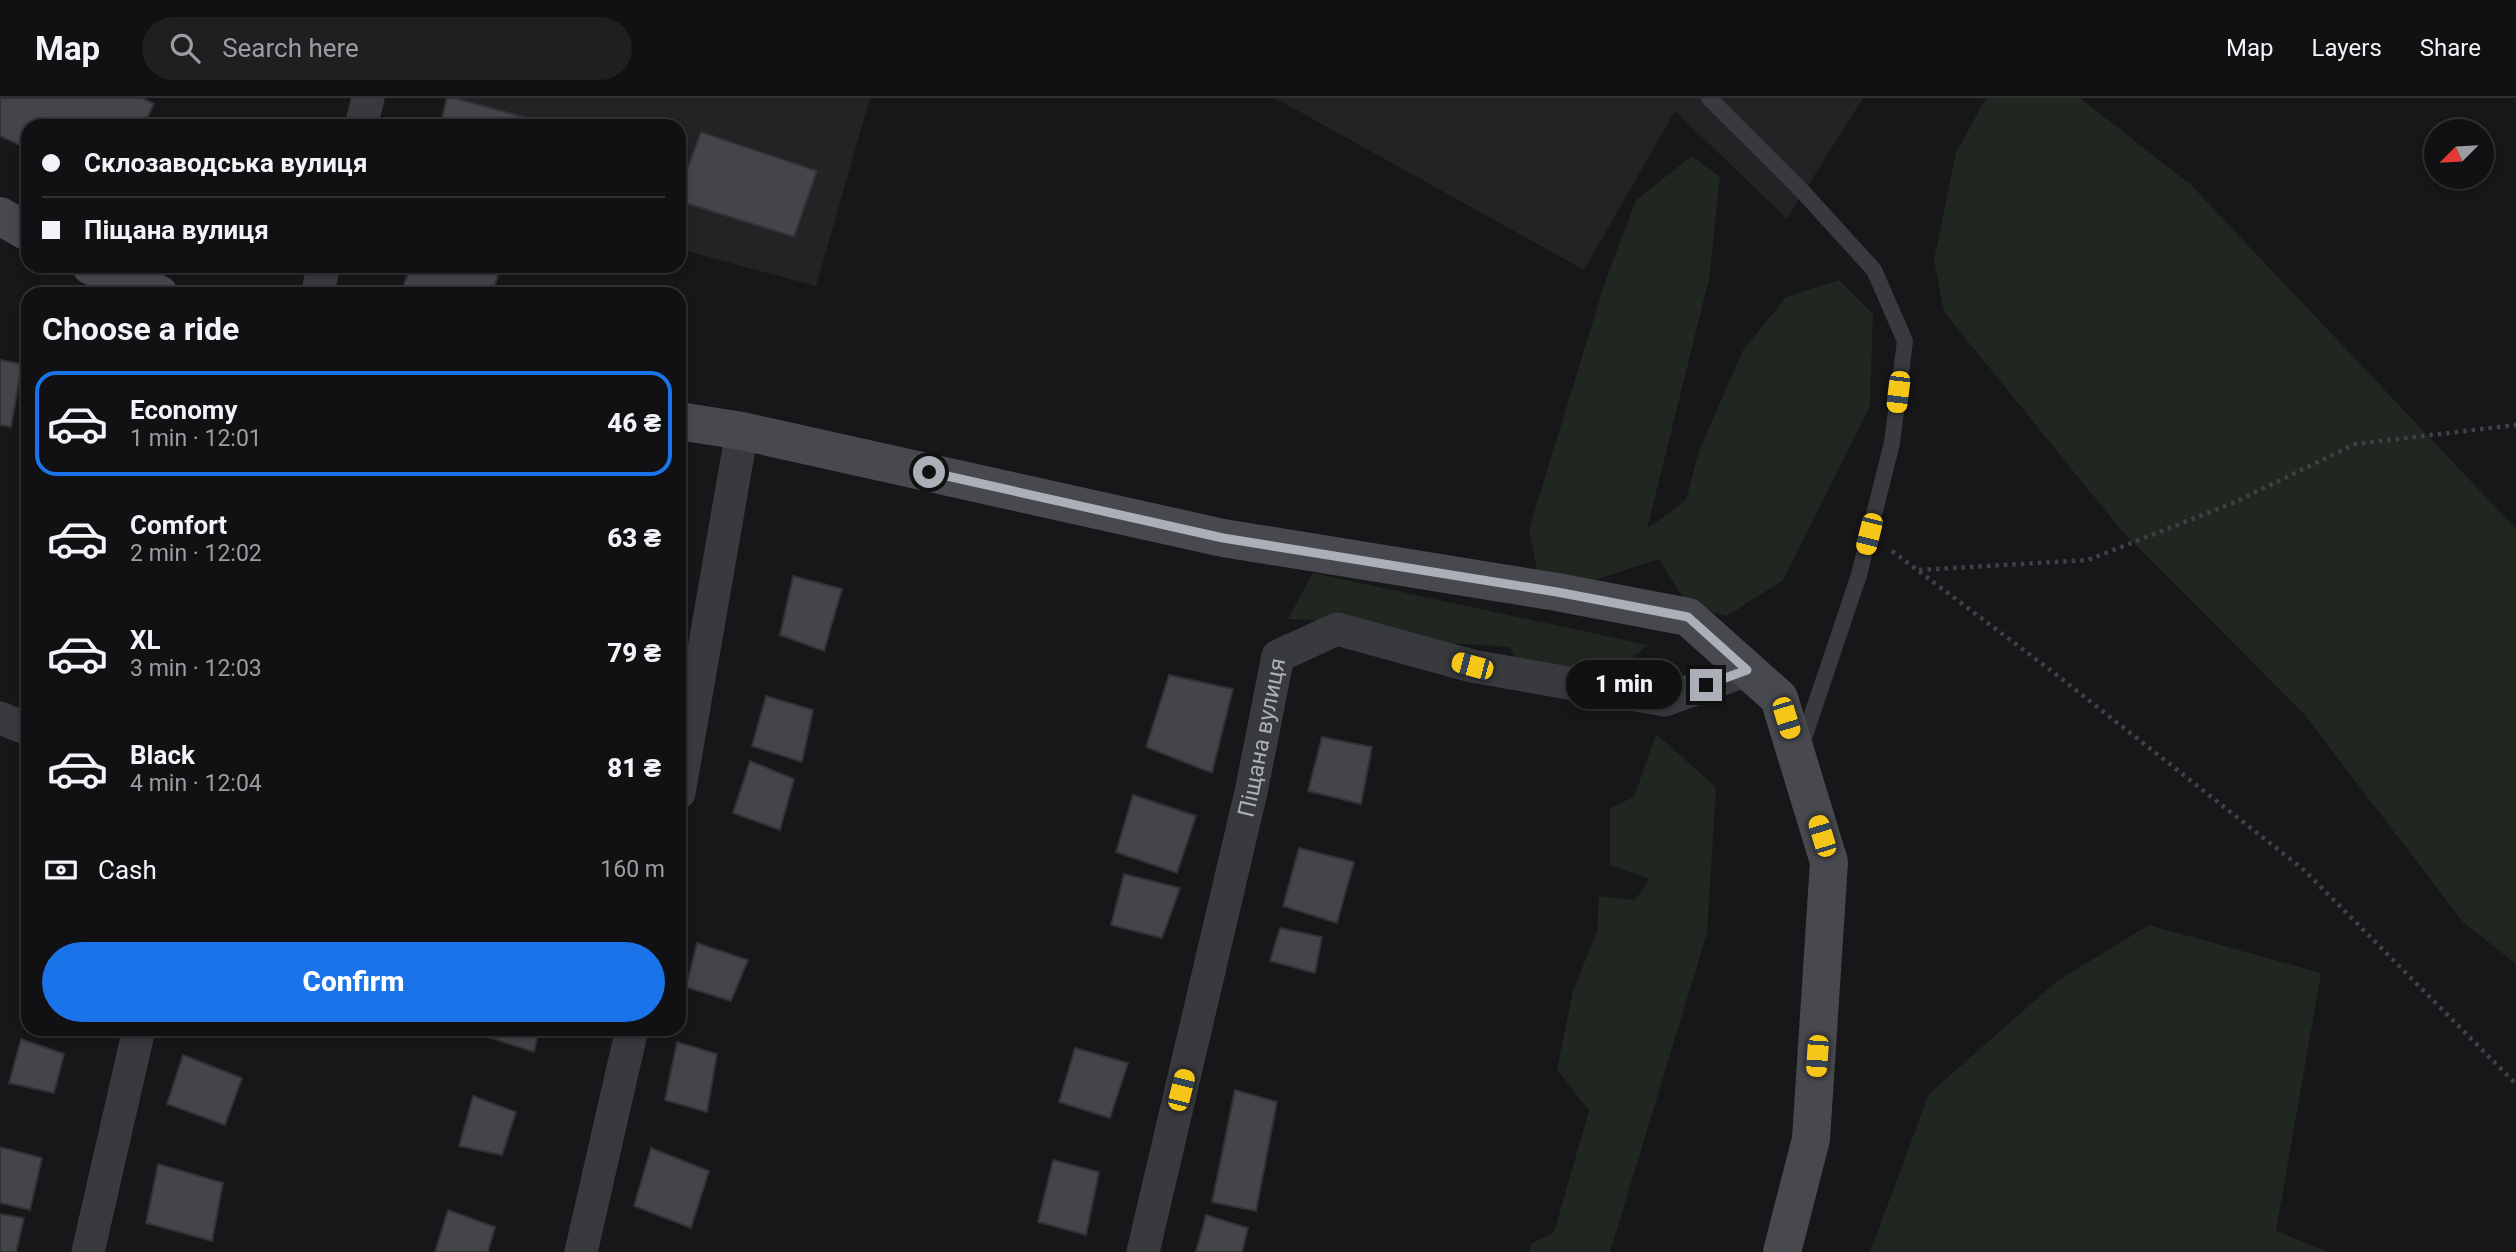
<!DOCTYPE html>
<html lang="en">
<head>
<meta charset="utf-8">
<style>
  :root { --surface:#111113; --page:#1e1f21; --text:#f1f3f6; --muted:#9c9da0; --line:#303133; --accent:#1a73e8 }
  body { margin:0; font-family:Roboto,sans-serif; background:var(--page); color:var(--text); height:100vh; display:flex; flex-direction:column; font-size:26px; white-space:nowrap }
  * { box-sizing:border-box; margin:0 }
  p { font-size:23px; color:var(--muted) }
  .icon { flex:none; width:38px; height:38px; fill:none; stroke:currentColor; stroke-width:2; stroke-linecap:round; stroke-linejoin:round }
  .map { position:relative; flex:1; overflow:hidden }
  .sheet { position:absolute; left:21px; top:189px; width:665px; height:749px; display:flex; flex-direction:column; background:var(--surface); border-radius:21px; box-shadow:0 4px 10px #0003,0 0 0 2px var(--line) }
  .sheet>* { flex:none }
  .banner { position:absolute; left:21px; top:21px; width:665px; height:154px; border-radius:21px; box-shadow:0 4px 10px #0003,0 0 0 2px var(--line); display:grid; align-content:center; height:154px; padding:0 21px; background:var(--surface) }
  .needle { width:46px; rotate:246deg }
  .buttons { position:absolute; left:2424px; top:21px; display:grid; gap:14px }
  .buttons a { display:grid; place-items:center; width:70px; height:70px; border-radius:50%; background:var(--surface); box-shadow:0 4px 10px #0003,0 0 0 2px var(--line); font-size:35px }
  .end { position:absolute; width:32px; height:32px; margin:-16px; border:9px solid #aaafb8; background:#111; box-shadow:0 0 0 4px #111 }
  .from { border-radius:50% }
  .bubble { position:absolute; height:49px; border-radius:24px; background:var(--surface); box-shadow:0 4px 10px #0003,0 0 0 2px var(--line); font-size:23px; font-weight:800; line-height:49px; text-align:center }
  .car { position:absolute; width:21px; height:42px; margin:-21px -10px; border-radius:9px; box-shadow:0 0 5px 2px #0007; background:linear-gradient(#f5c518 24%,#345 0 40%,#f5c518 0 76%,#345 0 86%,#f5c518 0) }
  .banner b { display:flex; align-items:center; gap:24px; height:66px; font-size:26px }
  .banner b+b { border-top:2px solid var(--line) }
  .banner i { width:18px; height:18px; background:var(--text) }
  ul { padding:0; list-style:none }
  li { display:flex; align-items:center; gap:21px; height:105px; margin:0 14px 10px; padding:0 7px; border:4px solid transparent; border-radius:21px }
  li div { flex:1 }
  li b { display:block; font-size:26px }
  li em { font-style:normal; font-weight:800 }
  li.current { border-color:var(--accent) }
  li>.icon { width:63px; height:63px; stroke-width:1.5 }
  h2 { padding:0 21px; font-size:32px; line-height:84px }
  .pay { display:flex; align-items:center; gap:18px; height:77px; padding:0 21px; font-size:26px }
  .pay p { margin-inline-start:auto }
  .cta { display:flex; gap:14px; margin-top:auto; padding:14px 21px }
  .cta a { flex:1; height:80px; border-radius:42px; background:var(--accent); color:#fff; font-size:28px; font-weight:800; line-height:80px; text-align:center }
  header { display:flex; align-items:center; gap:42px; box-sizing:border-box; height:98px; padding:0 35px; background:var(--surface); border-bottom:2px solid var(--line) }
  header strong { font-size:33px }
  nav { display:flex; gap:38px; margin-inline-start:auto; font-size:24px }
  .search { width:490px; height:63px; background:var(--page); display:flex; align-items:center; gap:18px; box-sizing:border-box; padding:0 24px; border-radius:38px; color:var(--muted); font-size:26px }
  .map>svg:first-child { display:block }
  .built { fill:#232326 }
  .green { fill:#1f2720 }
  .building { fill:#444549; stroke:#313235; stroke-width:2 }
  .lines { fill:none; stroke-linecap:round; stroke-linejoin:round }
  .path { stroke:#3e4145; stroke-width:4.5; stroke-dasharray:3.5 5; stroke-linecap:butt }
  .lane { stroke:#383a3e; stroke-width:16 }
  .street { stroke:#383a3e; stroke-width:33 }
  .secondary { stroke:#47494e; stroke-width:38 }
  .route { stroke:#aaafb8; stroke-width:9 }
  .labels { text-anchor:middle; stroke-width:7; stroke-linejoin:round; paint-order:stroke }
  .street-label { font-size:23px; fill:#aaafb8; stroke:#121214 }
</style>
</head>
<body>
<header>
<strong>Map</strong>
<div class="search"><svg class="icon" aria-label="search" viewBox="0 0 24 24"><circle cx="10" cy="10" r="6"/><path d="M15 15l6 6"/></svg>Search here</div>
<nav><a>Map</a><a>Layers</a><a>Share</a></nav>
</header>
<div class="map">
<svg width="2516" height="1154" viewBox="0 0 2516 1154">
  <rect width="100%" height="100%" fill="#171719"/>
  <!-- built -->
  <path class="built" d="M447 0H870L816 188 679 151V28H440Z
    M1275 0H1863L1787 121 1675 13 1584 172Z"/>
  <!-- green -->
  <path class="green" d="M1986 0H2080L2191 87 2516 431V866L2463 824 2304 616 2122 433 1944 214 1934 162 1956 55Z
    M1692 58 1720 79 1709 181 1647 431 1686 402 1699 353 1743 252 1786 199 1839 182 1873 216 1870 308 1783 482 1727 518 1689 509 1659 461 1595 482 1538 478 1529 431 1606 181 1636 102Z
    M1313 475 1648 547 1596 590 1517 565 1510 549 1405 542 1323 522 1288 521Z
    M1656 636 1716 689 1707 835 1610 1154H1530L1531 1146 1554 1134 1589 1013 1557 971 1573 893 1597 833 1599 798 1635 802 1650 781 1610 767V710L1634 699Z
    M2149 827 2321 875 2276 1133 2328 1154H1870L1929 996 2057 883Z"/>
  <!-- building -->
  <path class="building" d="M0 0H142L154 6 143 28H28V51L0 38Z
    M447 0H454L557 28H440Z
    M701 34 817 73 794 139 679 103V93Z
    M410 168H501L492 196H401Z
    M0 262 22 266 11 329 0 327Z
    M793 478 842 491 824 553 780 537Z
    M1169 577 1233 591 1212 675 1146 649Z
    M766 598 813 612 802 664 752 648Z
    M1322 639 1372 649 1361 706 1308 693Z
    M750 663 794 681 780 732 733 715Z
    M1133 697 1196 718 1177 775 1116 754Z
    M1299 750 1354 764 1337 825 1283 808Z
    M1124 776 1180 790 1162 840 1111 827Z
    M1280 830 1322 839 1315 875 1270 863Z
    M697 845 748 862 731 903 686 889Z
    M489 931H539L534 954 488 939Z
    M21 941 64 956 54 995 9 985Z
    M677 944 717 956 707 1014 665 1002Z
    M1075 950 1128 965 1110 1020 1059 1004Z
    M183 957 242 980 225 1027 167 1006Z
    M1235 992 1277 1004 1256 1113 1212 1104Z
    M473 998 516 1014 502 1057 459 1048Z
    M0 1049 42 1060 30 1112 0 1105Z
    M651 1050 709 1073 691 1130 634 1108Z
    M1053 1062 1099 1074 1086 1137 1038 1124Z
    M158 1066 223 1085 212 1143 146 1125Z
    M448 1112 495 1129 488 1154H435Z
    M0 1116 24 1120 16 1154H0Z
    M1206 1117 1248 1130 1242 1154H1196Z"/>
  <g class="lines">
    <!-- path -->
    <path class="path" d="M1892 453 2053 574 2304 772 2516 986
      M1919 472 2088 462 2233 405 2355 346 2516 327"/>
    <!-- lane -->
    <path class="lane" d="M1709 0 1804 95 1874 172 1905 243 1892 345 1859 477 1801 649"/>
    <!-- street -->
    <g class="street">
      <path d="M361 28 368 0"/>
      <path d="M317 196 324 168"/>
      <path d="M0 620 28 631"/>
      <path d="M679 695 742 333"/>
      <path d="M88 1154 139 931"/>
      <path d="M581 1154 632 931"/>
      <path id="s1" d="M1143 1154 1251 694 1278 558 1337 531 1472 568 1665 602 1747 572"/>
    </g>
    <!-- secondary -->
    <path class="secondary" d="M0 118 28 134
      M91 168 159 196
      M679 323 742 333 1223 440 1557 494 1688 519 1779 600 1829 764 1811 1041 1782 1154"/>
  </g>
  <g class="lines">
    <!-- route -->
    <path class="route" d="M929 374 1223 440 1557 494 1688 519 1747 572 1706 587"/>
  </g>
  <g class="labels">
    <!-- street labels -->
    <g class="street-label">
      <text dy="8" stroke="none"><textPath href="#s1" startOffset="528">Піщана вулиця</textPath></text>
    </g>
  </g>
</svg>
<div class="buttons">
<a><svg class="needle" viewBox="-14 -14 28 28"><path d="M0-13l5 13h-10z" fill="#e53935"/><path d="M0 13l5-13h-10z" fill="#9c9da0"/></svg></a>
</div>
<i class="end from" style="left:929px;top:374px"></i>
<i class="end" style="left:1706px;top:587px"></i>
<div class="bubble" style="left:1566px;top:562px;width:116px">1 min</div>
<i class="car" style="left:1898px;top:294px;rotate:187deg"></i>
<i class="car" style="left:1869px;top:436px;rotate:194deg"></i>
<i class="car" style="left:1472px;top:568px;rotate:285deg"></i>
<i class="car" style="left:1786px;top:620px;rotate:163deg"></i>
<i class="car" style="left:1822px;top:738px;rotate:343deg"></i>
<i class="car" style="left:1817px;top:958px;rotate:184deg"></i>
<i class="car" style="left:1181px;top:992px;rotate:14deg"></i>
<div class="banner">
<b><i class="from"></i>Склозаводська вулиця</b>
<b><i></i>Піщана вулиця</b>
</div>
<section class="sheet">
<h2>Choose a ride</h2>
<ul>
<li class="current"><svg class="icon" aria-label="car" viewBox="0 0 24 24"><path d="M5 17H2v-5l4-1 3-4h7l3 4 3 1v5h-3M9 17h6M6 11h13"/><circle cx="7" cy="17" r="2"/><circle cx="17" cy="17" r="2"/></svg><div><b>Economy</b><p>1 min · 12:01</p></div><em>46 ₴</em></li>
<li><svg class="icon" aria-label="car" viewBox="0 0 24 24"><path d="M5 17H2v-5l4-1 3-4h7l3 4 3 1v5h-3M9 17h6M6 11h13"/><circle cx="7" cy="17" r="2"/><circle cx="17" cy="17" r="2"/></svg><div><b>Comfort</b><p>2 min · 12:02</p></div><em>63 ₴</em></li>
<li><svg class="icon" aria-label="car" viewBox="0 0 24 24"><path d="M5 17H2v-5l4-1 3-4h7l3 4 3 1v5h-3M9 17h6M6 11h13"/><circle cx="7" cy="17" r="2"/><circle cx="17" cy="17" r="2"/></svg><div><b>XL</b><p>3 min · 12:03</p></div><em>79 ₴</em></li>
<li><svg class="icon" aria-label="car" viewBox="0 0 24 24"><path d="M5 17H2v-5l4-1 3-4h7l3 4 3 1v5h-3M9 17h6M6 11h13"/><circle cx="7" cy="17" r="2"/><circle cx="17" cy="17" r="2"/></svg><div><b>Black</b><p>4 min · 12:04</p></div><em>81 ₴</em></li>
</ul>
<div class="pay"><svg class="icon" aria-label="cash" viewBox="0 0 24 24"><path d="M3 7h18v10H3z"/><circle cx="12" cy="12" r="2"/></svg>Cash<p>160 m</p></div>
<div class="cta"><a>Confirm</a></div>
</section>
</div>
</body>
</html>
